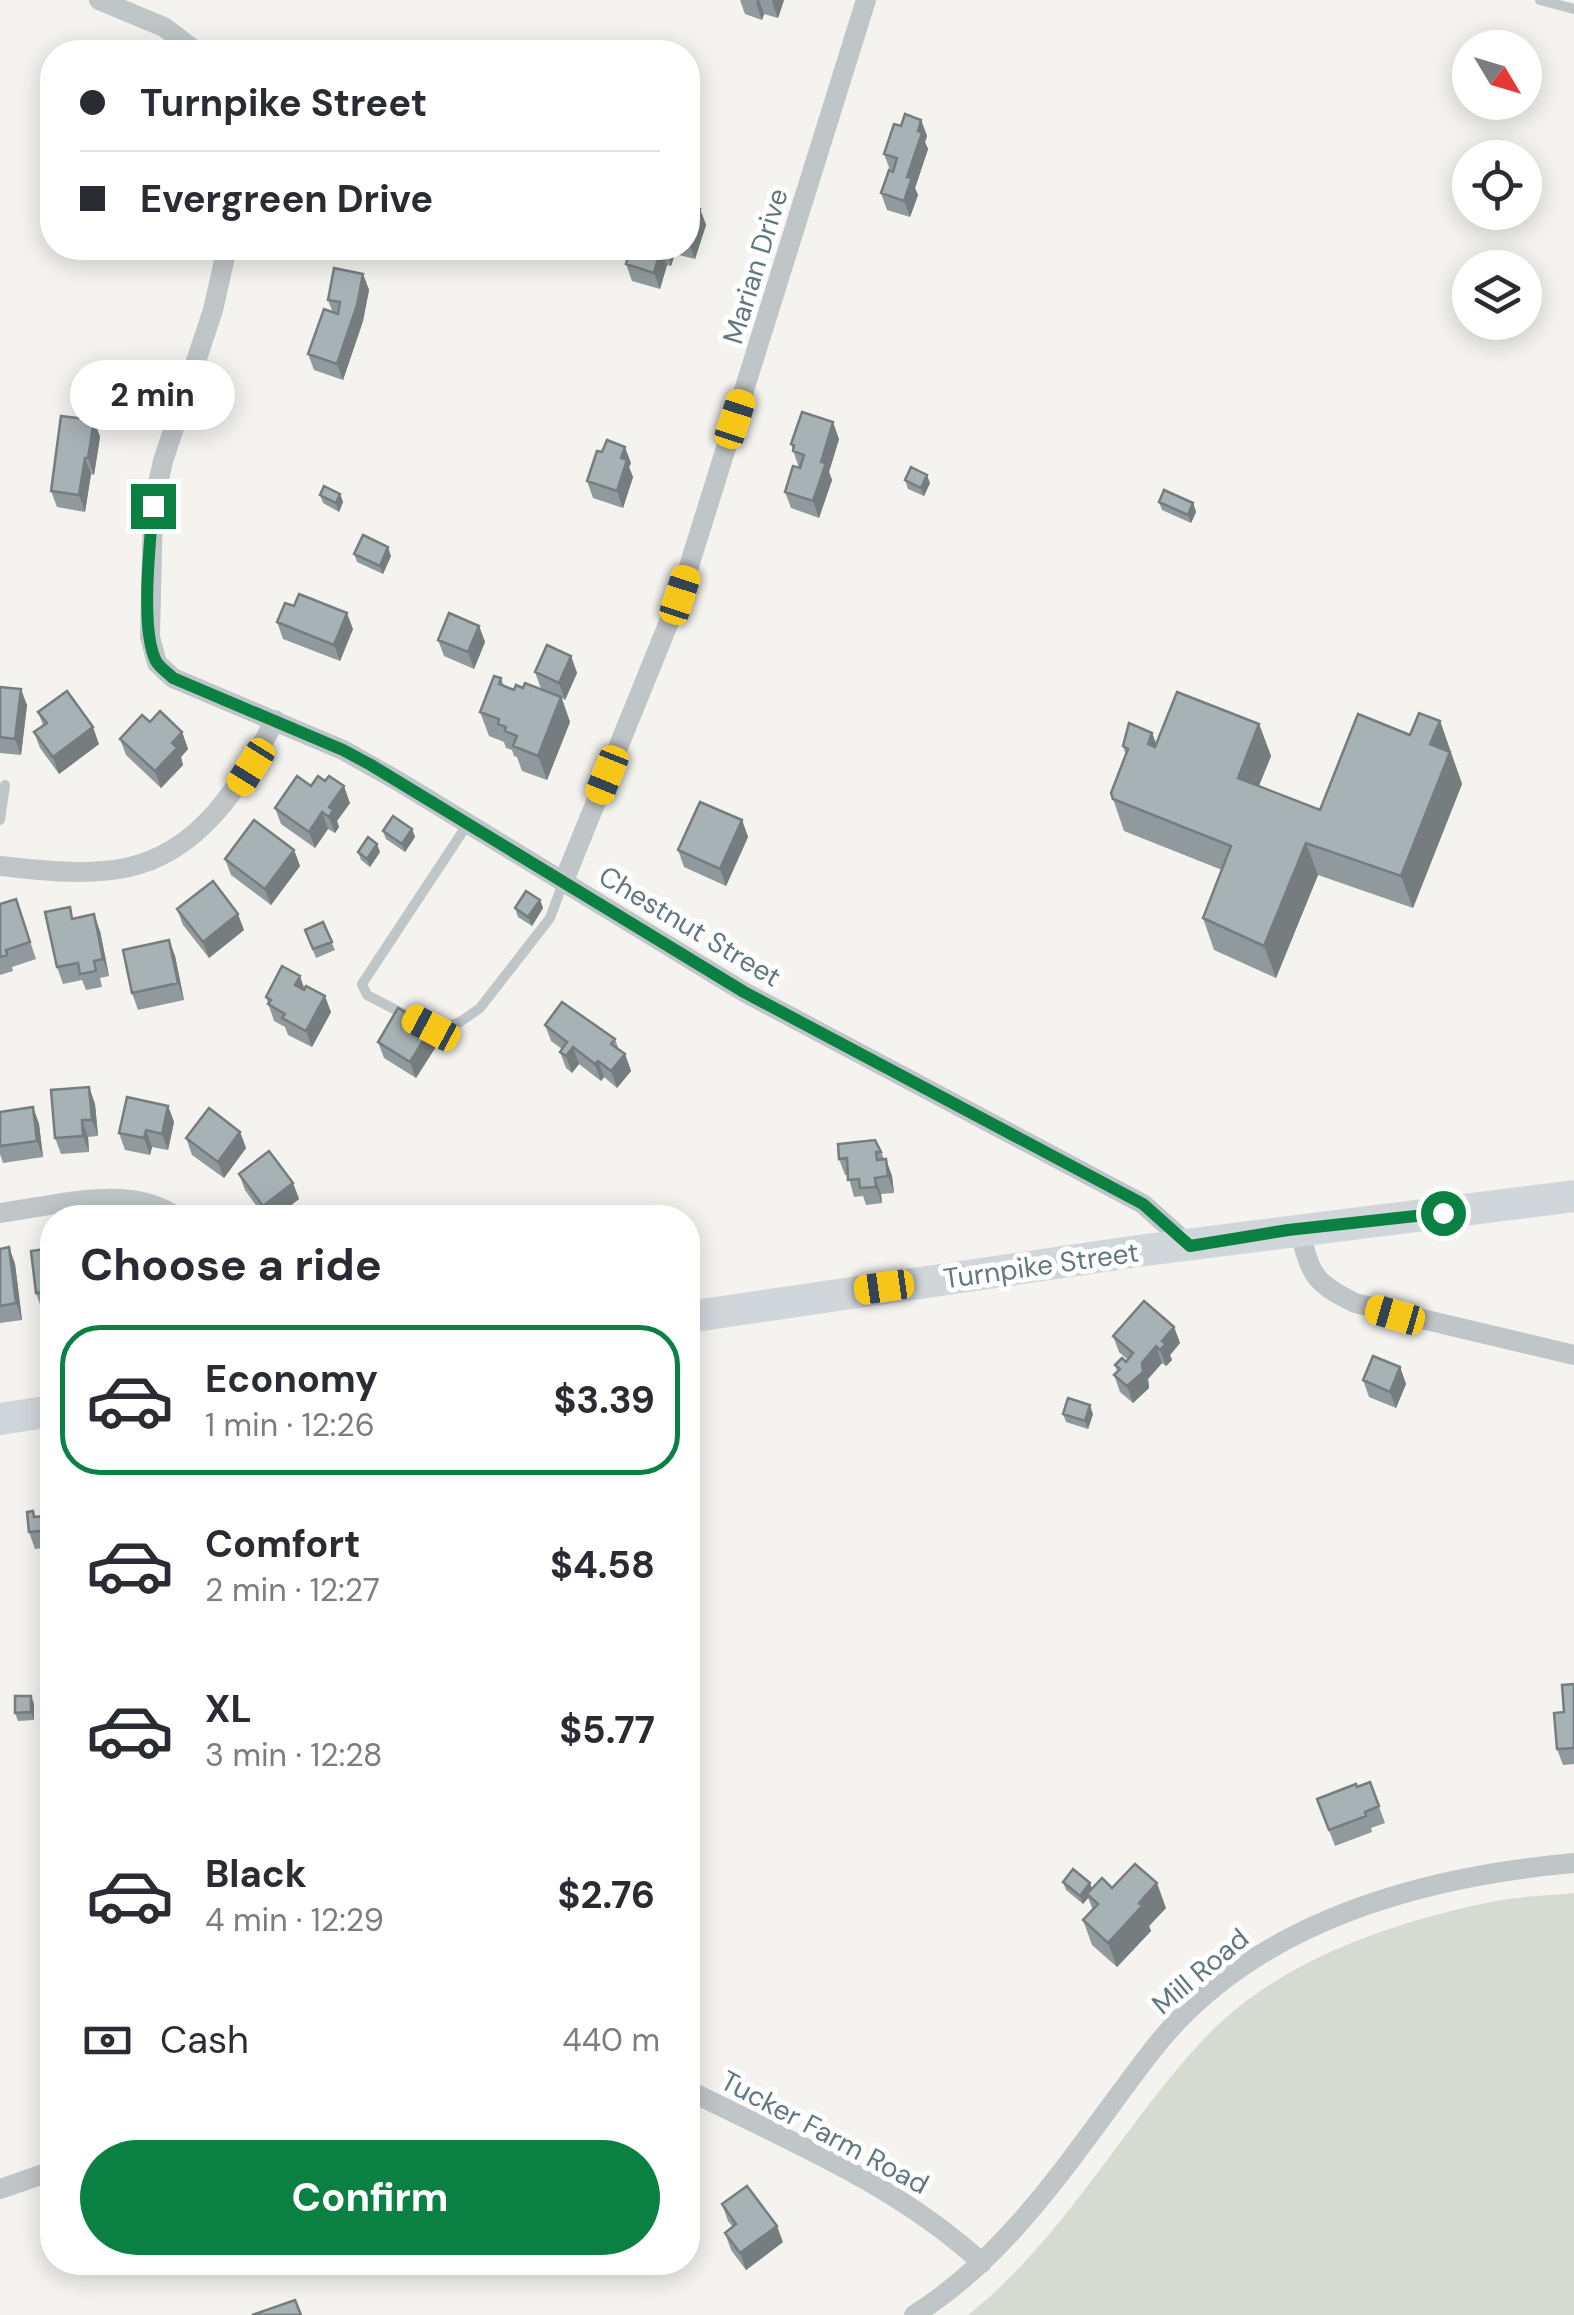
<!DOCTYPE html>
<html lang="en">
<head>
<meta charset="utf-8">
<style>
  :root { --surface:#fff; --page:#f7f7f7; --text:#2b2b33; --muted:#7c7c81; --line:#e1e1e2; --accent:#0b8043 }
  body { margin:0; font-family:"DM Sans",sans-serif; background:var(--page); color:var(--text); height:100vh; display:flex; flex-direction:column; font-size:38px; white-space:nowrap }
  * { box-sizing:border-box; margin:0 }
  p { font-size:32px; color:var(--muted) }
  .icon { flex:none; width:55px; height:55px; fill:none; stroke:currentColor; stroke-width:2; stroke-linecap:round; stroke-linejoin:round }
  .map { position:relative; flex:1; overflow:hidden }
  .side { position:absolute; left:40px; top:1205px; width:660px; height:1070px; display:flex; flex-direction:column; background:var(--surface); border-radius:40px; box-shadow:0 5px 25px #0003 }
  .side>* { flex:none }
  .banner { position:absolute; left:40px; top:40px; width:660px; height:220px; border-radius:40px; box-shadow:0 5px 25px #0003; display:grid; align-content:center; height:220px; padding:0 40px; background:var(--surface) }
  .needle { width:65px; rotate:128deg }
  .fabs { position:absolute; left:1452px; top:30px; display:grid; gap:20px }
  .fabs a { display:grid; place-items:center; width:90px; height:90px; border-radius:50%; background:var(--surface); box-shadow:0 5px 25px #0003; font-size:50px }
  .end { position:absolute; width:45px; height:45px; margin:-22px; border:12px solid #0b8043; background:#fff; box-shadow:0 0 0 5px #fff }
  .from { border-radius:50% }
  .bubble { position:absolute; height:70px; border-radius:35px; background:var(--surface); box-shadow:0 5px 25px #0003; font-size:32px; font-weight:700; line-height:70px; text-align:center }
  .car { position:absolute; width:30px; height:60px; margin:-30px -15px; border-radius:12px; box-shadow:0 0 8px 2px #0007; background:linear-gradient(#f5c518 24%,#345 0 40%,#f5c518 0 76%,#345 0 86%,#f5c518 0) }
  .banner b { display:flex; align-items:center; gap:35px; height:95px; font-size:38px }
  .banner b+b { border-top:2px solid var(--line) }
  .banner i { width:25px; height:25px; background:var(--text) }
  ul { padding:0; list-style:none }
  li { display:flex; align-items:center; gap:30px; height:150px; margin:0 20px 15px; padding:0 20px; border:5px solid transparent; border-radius:40px }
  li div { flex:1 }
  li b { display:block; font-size:38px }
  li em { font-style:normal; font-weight:700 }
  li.selected { border-color:var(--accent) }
  li>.icon { width:90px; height:90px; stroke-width:1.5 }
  h2 { padding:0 40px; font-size:45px; line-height:120px }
  .pay { display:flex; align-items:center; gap:25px; height:110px; padding:0 40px; font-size:38px }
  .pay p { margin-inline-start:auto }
  .button { display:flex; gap:20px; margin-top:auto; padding:20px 40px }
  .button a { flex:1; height:115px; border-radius:60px; background:var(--accent); color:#fff; font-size:40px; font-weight:700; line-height:115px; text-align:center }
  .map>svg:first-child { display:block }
  .green { fill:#d5dbd0 }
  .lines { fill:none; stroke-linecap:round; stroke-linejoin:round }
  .service { stroke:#c0c5c7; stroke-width:10 }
  .minor { stroke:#c0c5c7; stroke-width:20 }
  .trunk { stroke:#d0d6da; stroke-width:32 }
  .wall { fill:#90999c }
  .shaded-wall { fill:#757d7f }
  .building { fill:#a7b2b5; stroke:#757d7f; stroke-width:2.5 }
  .route { stroke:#0b8043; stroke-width:12 }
  .labels { text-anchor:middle; stroke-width:10; stroke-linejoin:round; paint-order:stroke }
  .street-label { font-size:28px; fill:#617782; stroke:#fff }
</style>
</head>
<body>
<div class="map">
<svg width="1574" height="2315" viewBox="0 0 1574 2315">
  <rect width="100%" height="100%" fill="#f4f3ef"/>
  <!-- green -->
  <path class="green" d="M1574 1893V2315H968C1063 2239 1119 2132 1200 2043 1274 1962 1386 1924 1491 1902 1517 1896 1547 1896 1574 1893Z"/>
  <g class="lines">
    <!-- service -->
    <path class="service" d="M1540 0 1574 9
      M0 820 5 785
      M467 825 362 984 367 995 431 1028H444L460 1022 480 1008 550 918 563 883"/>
    <!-- minor -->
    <path class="minor" d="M99 0 164 27 197 52
      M227 248 213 310 163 461 153 506 150 637 157 663 173 678 343 750 398 781 744 992 1143 1204 1190 1246
      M0 866C41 870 84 876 125 868 201 853 242 783 275 720
      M563 883 680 595 866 0
      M0 1213C54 1206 132 1182 178 1218
      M1299 1229C1311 1274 1312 1282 1355 1303L1574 1355
      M688 2090C789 2141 898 2185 982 2263
      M0 2189 52 2171
      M914 2315C1015 2252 1079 2145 1151 2052 1251 1922 1418 1877 1574 1863"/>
    <!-- trunk -->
    <path class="trunk" d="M688 1317 1138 1251 1574 1196
      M0 1419 52 1411"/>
  </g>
  <!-- wall -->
  <path class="wall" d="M740 0H784L778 18 764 14 762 20 745 14Z
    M921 120 927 136 925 142 928 149 915 188 918 195 910 217 887 210 881 193 890 170 884 154 901 126Z
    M688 205 700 209 706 225 695 259 675 254 671 266 667 265 660 289 632 281 626 264 631 248H688Z
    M363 274 369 290 363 321 343 380 314 370 308 354 333 313 328 300Z
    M94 420 100 437 94 475 91 474 85 512 57 507 51 491Z
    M839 439 829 472 832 480 819 518 791 508 785 492 799 468 791 444Z
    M631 463 629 467 633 477 623 508 593 498 587 481Z
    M905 480 930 483 924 496 908 489Z
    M340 494 343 502 339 512 323 503 320 495Z
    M1159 502 1193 503 1196 512 1191 523 1162 510Z
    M354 554 391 556 383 574 357 562Z
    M277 622 353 629 340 661 283 639Z
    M479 626 485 642 474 669 444 656 438 640Z
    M571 656 577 673 565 700 562 698 570 722 547 780 522 771 517 757 514 756 512 750 506 748 504 742 489 736 480 712 501 678 504 686 514 690 541 689 535 672Z
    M0 687 27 705 21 755 0 753Z
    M38 712 99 744 59 774 40 748 34 732 43 725Z
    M1440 721 1462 784 1413 908 1318 875 1276 978 1214 950 1203 918 1222 870 1124 831 1111 793 1126 755 1123 746 1152 733 1156 743 1259 724 1271 756 1259 786 1320 810 1410 735Z
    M150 722 182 732 188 749 181 757 183 765 161 788 126 755 120 739Z
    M311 786 350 803 337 821 339 827 335 833 328 829 315 848 281 824 275 808Z
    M742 820 748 837 726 886 684 867 678 850Z
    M412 829 415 837 405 852 386 839 383 831Z
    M294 850 300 866 271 905 231 875 225 859Z
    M358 852H380L370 867 361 860Z
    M16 899 36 959 12 967 13 971 0 975V904Z
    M540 900 543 908 532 926 518 917 515 908Z
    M177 909 244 930 209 958 183 925Z
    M74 919 100 931 109 976 100 978 102 987 86 990 82 980 63 984 57 967Z
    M323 922 335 950 316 958 305 930Z
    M169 940 175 956 184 1000 138 1010 132 993Z
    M305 988 331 1012 312 1047 288 1035 285 1027 274 1021 266 997Z
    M545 1025 615 1039 619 1050 625 1054 631 1071 617 1088 604 1077 601 1081 579 1064 572 1073 566 1068 560 1052 562 1049 551 1041Z
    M431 1028 437 1045 416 1078 384 1058 378 1042Z
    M89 1087 95 1104 98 1136 88 1137 89 1152 61 1154 55 1138Z
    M168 1106 174 1122 168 1150 152 1147 150 1155 125 1150 119 1133Z
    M33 1107 39 1124 43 1157 3 1163 0 1154V1112Z
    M240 1132 246 1148 224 1178 192 1155 186 1138Z
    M881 1152 892 1176 894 1193 881 1194 882 1203 866 1205 863 1196 854 1197 848 1175H845L839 1159Z
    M239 1174 293 1183 299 1199 275 1218H265L245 1190Z
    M9 1247 15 1264 22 1320 0 1323V1249Z
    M52 1248V1308L42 1310 36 1293Z
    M1174 1327 1180 1343 1170 1355 1172 1360 1166 1366 1162 1363 1148 1379 1149 1388 1133 1403 1120 1392 1114 1375 1117 1371 1115 1365 1126 1362 1128 1360 1119 1352 1113 1336Z
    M1400 1367 1406 1384 1396 1408 1369 1397 1363 1380Z
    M1063 1414H1093L1088 1429 1066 1422Z
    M33 1511 35 1517 45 1516 52 1511V1547L35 1549 29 1532Z
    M1574 1684V1764L1563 1765 1557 1749 1564 1712Z
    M31 1696 34 1704V1720L18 1721 15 1713Z
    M1370 1782 1385 1823 1371 1828 1372 1832 1335 1846 1317 1799Z
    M1063 1882 1090 1883 1092 1889 1112 1888 1166 1908 1149 1926 1151 1931 1117 1967 1092 1945 1083 1920 1093 1910 1088 1898 1083 1904 1066 1890Z
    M722 2204 783 2242 746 2270 731 2250 725 2233 733 2227 728 2221Z"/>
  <!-- shaded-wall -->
  <path class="shaded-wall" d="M757 0H759L764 14 762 20 756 3Z
    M773 0H784L778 18 772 2Z
    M921 120 927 136 925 142 928 149 915 188 918 195 910 217 904 201 907 177Z
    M700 209 706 225 695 259 689 243Z
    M661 248 667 265 660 289 654 273Z
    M666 248H673L675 254 671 266Z
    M363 274 369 290 363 321 343 380 337 364Z
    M94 420 100 437 94 475 88 458Z
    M833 422 839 439 829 472 832 480 819 518 813 501 821 462Z
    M625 447 631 463 629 467 633 477 623 508 617 491 621 458Z
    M85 458 91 474 85 512 79 495Z
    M927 475 930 483 924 496 921 488Z
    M340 494 343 502 339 512 336 503Z
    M1193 503 1196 512 1191 523 1188 515Z
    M388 547 391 556 383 574 380 566Z
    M347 613 353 629 340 661 334 645Z
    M479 626 485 642 474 669 468 652Z
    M571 656 577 673 565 700 559 683Z
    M21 689 27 705 21 755 15 739Z
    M561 697 570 722 547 780 538 756Z
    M1440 721 1462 784 1413 908 1401 876 1430 744Z
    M1259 724 1271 756 1249 810 1238 778Z
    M93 727 99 744 59 774 53 757Z
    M182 732 188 749 181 757 183 765 161 788 155 771 172 743Z
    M1152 733 1164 765 1148 744Z
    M344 786 350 803 337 821 339 827 335 833 329 817V807Z
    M322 812 328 829 315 848 309 832Z
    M742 820 748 837 726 886 720 869Z
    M412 829 415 837 405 852 402 844Z
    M1306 843 1318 875 1276 978 1264 946Z
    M377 844 380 852 370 867 367 859Z
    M294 850 300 866 271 905 265 889Z
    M540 900 543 908 532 926 528 917Z
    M94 914 100 931 109 976 103 959Z
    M238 914 244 930 209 958 203 942Z
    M169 940 175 956 184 1000 178 983Z
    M300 976 306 993 295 985Z
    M325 996 331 1012 312 1047 306 1031Z
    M431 1028 437 1045 416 1078 410 1062Z
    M573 1047 579 1064 572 1073 566 1056Z
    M625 1054 631 1071 617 1088 611 1071Z
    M598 1061 604 1077 601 1081 595 1064Z
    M89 1087 95 1104 98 1136 92 1120Z
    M168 1106 174 1122 168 1150 162 1134Z
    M33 1107 39 1124 43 1157 37 1141Z
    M82 1120 88 1137 89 1152 83 1136Z
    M146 1130 152 1147 150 1155 144 1138Z
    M240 1132 246 1148 224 1178 218 1162Z
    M886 1159 892 1176 894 1193 888 1176Z
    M875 1178 881 1194 882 1203 876 1187Z
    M293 1183 299 1199 275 1218H267L263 1206Z
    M9 1247 15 1264 22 1320 16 1303Z
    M1174 1327 1180 1343 1170 1355 1172 1360 1166 1366 1160 1350 1162 1341Z
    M1156 1346 1162 1363 1148 1379 1149 1388 1133 1403 1127 1386 1142 1363Z
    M1400 1367 1406 1384 1396 1408 1390 1392Z
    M1090 1405 1093 1414 1088 1429 1085 1421Z
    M31 1696 34 1704V1720L31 1712Z
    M1090 1883 1093 1892 1087 1894 1088 1898 1083 1904 1080 1896Z
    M1157 1883 1166 1908 1149 1926 1151 1931 1117 1967 1108 1943 1139 1903Z
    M777 2226 783 2242 746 2270 740 2253Z"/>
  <!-- building -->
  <path class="building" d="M905 114 921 120 918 131 922 133 907 177 912 178 904 201 881 193 889 170 893 172 897 158 884 154 894 124 901 126Z
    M688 205 700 209 689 243 688 242Z
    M631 248H666L665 249 661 248 654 273 626 264Z
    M334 268 363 274 357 305 337 364 308 354 324 309 338 314 340 302 328 300Z
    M802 412 833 422 821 462 826 463 813 501 785 492 793 466 800 468 804 455 793 451 794 445 791 444Z
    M61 416 94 420 88 458H85L79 495 51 491Z
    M607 440 625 447 621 458 627 460 617 491 587 481 597 451 602 452Z
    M911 467 927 475 921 488 905 480Z
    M324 486 340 494 336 503 320 495Z
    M1164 490 1193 503 1188 515 1159 502Z
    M363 535 388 547 380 566 354 554Z
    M299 594 347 613 334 645 277 622 285 603 294 606Z
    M449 613 479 626 468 652 438 640Z
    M547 645 571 656 559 683 535 672Z
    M494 676 501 678 499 684 514 690 516 685 523 688 525 683 561 697 538 756 513 746 517 736 505 731 506 727 498 724 499 719 480 712Z
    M0 687 21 689 15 739 0 737Z
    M67 691 93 727 53 757 34 732 47 723 38 712Z
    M1177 692 1259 724 1238 778 1320 810 1358 714 1410 735 1419 713 1440 721 1430 744 1450 752 1401 876 1306 843 1264 946 1203 918 1231 846 1113 799 1111 793 1128 749 1123 746 1129 723 1152 733 1148 744 1155 747Z
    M160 711 182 732 172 743 177 748 155 771 120 739 142 715 150 722Z
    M297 776 311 786 318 776 325 781 329 776 344 786 329 807 333 810 329 817 322 812 309 832 275 808Z
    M700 802 742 820 720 869 678 850Z
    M393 816 412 829 402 844 383 831Z
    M254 820 294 850 265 889 225 859Z
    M368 837 377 844 367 859 358 852Z
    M213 881 238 914 203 942 177 909Z
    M526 891 540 900 528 917 515 908Z
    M16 899 30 942 6 950 7 955 0 957V904Z
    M70 907 72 919 94 914 103 959 94 961 96 971 80 974 78 963 57 967 45 912Z
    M323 922 332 942 313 949 305 930Z
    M169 940 178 983 132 993 123 950Z
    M282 966 300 976 295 985 304 990 306 986 325 996 306 1031 282 1018 285 1014 268 1004 271 1000 266 997Z
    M562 1002 615 1039 611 1044 625 1054 611 1071 598 1061 595 1064 573 1047 566 1056 560 1052 567 1042 545 1025Z
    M398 1008 431 1028 410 1062 378 1042Z
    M89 1087 92 1120H82L83 1136 55 1138 51 1090Z
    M127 1097 168 1106 162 1134 146 1130 144 1138 119 1133Z
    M33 1107 37 1141 0 1146V1112Z
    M209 1108 240 1132 218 1162 186 1138Z
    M875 1140 881 1152H876L877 1160 886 1159 888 1176 875 1178 876 1187 860 1188 859 1179 848 1180 847 1158 839 1159 838 1144Z
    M269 1151 293 1183 263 1206 239 1174Z
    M9 1247 16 1303 0 1306V1249Z
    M52 1248V1291L36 1293 31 1251Z
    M1144 1301 1174 1327 1162 1341 1166 1344 1160 1350 1156 1346 1142 1363 1143 1372 1127 1386 1114 1375 1120 1369 1115 1365 1122 1358 1126 1362 1133 1353 1113 1336Z
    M1373 1356 1400 1367 1390 1392 1363 1380Z
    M1068 1398 1090 1405 1085 1421 1063 1414Z
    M33 1511 34 1517 45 1516V1512L52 1511V1530L29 1532 27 1512Z
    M1574 1684V1748L1557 1749 1554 1713 1564 1712 1562 1685Z
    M15 1696H31V1712L15 1713Z
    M1370 1782 1379 1806 1365 1812 1366 1816 1329 1830 1317 1799 1356 1784 1357 1787Z
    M1135 1864 1157 1883 1139 1903 1142 1906 1108 1943 1083 1920 1098 1904 1087 1894 1102 1878 1112 1888Z
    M1073 1869 1090 1883 1080 1896 1063 1882Z
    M747 2186 777 2226 740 2253 725 2233 736 2224 722 2204Z
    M295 2300 301 2315H252Z"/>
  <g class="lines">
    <!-- route -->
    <path class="route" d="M153 506C150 542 140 630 156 661 159 667 168 673 173 678L343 750 371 765 744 992 1143 1204 1190 1246 1288 1230 1443 1213"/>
  </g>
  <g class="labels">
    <!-- street labels -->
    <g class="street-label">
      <text transform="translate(755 266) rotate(-73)" y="10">Marian Drive</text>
      <text transform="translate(690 926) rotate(31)" y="10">Chestnut Street</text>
      <text transform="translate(1041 1265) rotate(-8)" y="10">Turnpike Street</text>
      <text transform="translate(1200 1971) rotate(-40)" y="10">Mill Road</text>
      <text transform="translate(825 2132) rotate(28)" y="10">Tucker Farm Road</text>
    </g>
  </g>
</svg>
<div class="fabs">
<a><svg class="needle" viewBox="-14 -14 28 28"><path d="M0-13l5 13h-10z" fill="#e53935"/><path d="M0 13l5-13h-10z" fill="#7c7c81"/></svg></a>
<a><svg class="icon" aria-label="locate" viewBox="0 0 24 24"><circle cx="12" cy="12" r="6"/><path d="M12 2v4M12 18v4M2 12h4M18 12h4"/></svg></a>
<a><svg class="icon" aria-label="layers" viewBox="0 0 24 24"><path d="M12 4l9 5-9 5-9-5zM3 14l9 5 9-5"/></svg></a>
</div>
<i class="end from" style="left:1443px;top:1213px"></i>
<i class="end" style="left:153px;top:506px"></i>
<div class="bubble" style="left:70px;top:360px;width:165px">2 min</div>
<i class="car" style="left:735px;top:419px;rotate:18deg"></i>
<i class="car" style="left:680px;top:595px;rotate:18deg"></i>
<i class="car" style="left:251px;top:767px;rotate:212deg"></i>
<i class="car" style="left:607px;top:775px;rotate:202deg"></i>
<i class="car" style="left:431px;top:1028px;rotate:298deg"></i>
<i class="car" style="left:884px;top:1287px;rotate:262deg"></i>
<i class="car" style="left:1395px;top:1315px;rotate:286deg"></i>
<div class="banner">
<b><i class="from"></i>Turnpike Street</b>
<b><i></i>Evergreen Drive</b>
</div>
<section class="side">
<h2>Choose a ride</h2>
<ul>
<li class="selected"><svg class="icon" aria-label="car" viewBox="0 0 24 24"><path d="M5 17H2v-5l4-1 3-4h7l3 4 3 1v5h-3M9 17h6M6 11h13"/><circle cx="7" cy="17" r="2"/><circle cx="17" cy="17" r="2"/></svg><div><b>Economy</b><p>1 min · 12:26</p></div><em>$3.39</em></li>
<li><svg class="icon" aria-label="car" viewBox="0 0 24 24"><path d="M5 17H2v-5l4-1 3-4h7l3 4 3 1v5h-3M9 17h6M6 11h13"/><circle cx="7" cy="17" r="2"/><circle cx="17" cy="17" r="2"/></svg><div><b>Comfort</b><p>2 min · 12:27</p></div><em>$4.58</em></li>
<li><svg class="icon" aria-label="car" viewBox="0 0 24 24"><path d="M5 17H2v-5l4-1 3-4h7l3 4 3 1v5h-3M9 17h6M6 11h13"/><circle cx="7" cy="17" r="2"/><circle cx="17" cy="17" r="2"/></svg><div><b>XL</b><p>3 min · 12:28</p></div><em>$5.77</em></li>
<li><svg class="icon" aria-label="car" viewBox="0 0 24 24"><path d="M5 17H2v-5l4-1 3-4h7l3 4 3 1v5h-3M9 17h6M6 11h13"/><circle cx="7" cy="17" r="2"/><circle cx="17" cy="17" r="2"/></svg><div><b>Black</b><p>4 min · 12:29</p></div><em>$2.76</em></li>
</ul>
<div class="pay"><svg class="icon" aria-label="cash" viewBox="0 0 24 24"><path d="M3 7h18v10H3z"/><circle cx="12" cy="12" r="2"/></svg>Cash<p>440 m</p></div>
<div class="button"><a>Confirm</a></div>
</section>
</div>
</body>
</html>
